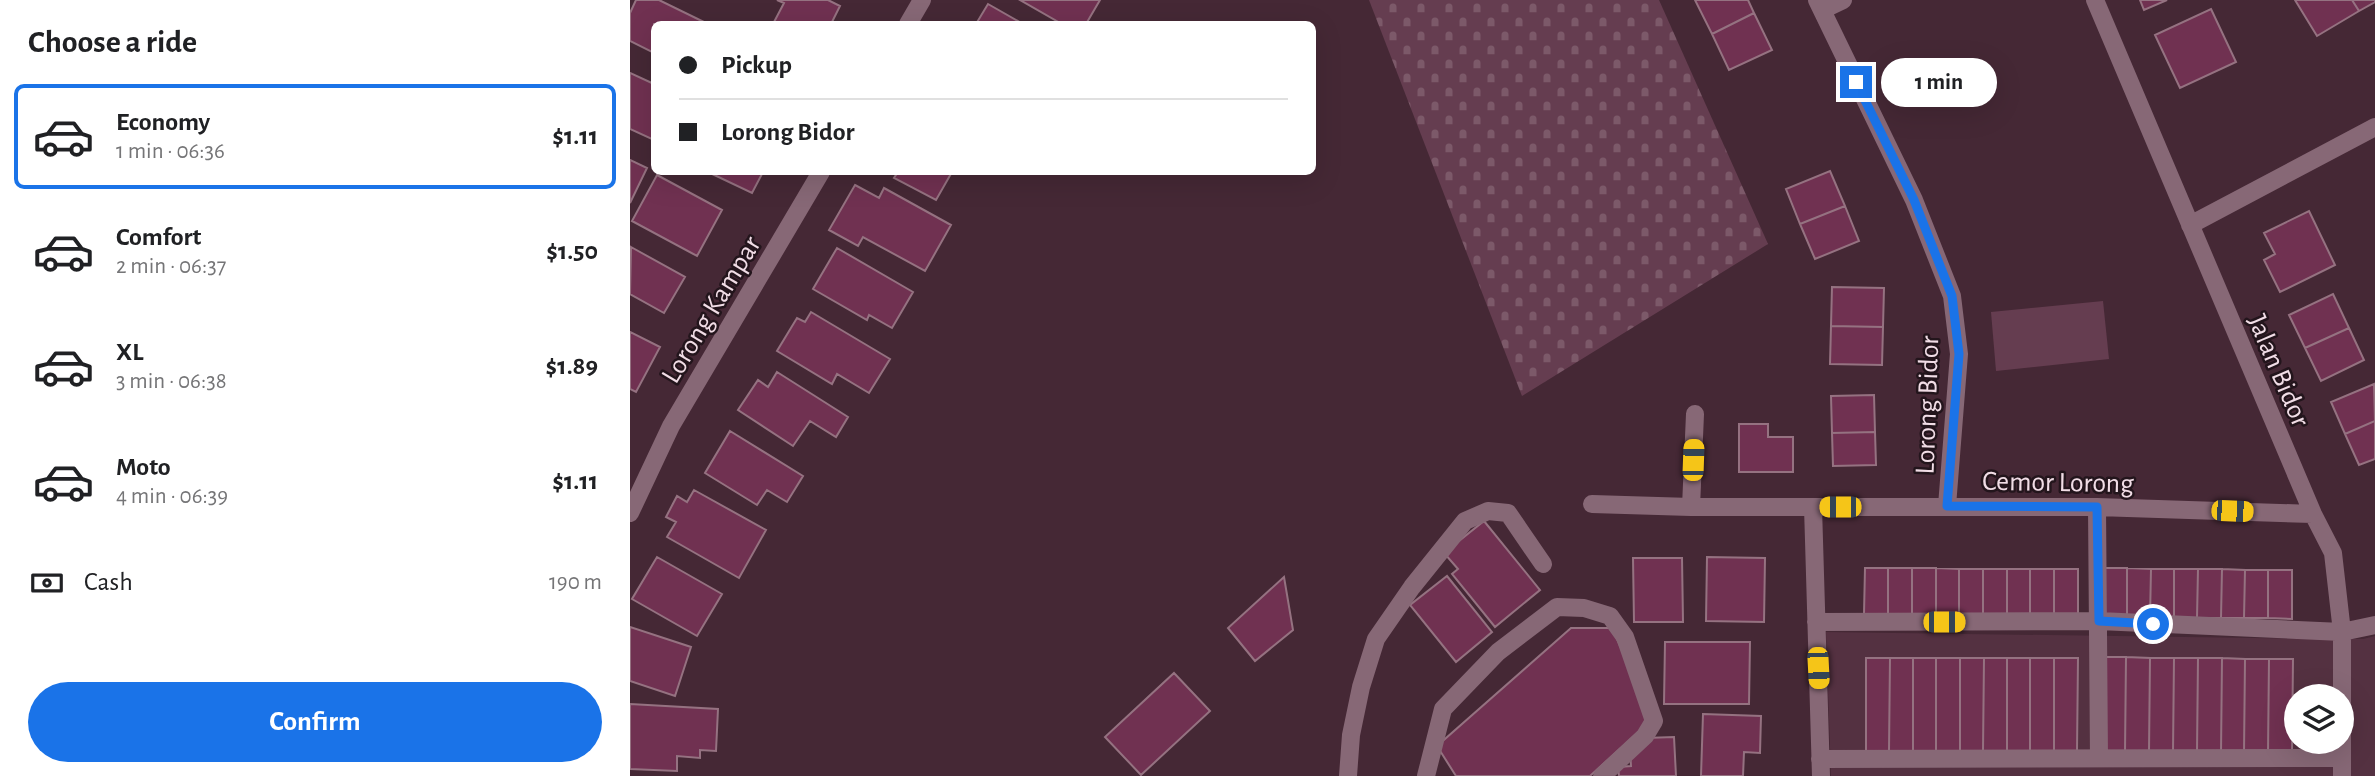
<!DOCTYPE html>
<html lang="en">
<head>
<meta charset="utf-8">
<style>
  :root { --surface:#fff; --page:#f2f2f2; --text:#202124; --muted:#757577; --line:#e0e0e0; --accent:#1a73e8 }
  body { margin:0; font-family:"Alegreya Sans",sans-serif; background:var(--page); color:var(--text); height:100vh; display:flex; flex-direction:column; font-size:26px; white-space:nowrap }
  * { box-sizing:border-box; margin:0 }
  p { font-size:23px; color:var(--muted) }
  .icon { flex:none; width:38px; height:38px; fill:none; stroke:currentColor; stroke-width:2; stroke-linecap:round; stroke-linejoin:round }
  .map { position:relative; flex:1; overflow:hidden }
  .drawer { display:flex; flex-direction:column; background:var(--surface); width:630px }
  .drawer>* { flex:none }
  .hud { position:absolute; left:21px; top:21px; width:665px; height:154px; border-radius:10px; box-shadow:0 7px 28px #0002; display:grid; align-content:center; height:154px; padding:0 28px; background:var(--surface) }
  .fabs { position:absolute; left:1654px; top:684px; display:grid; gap:14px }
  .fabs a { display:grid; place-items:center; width:70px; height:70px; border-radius:50%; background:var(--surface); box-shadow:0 7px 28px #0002; font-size:35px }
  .end { position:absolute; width:32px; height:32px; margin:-16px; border:9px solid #1a73e8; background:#fff; box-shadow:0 0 0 4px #fff }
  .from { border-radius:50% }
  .bubble { position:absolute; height:49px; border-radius:24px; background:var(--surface); box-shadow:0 7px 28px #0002; font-size:23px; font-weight:600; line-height:49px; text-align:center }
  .car { position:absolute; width:21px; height:42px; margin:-21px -10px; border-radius:9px; box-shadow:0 0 5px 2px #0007; background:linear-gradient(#f5c518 24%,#345 0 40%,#f5c518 0 76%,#345 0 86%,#f5c518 0) }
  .hud b { display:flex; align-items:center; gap:24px; height:66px; font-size:26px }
  .hud b+b { border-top:2px solid var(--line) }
  .hud i { width:18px; height:18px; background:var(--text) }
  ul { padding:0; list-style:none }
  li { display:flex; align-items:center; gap:21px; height:105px; margin:0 14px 10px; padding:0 14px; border:4px solid transparent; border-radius:10px }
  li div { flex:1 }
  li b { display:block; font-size:26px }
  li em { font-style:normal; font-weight:600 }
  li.selected { border-color:var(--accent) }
  li>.icon { width:63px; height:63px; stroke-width:1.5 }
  h2 { padding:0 28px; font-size:32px; line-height:84px }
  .pay { display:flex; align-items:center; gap:18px; height:77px; padding:0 28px; font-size:26px }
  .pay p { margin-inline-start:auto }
  .button { display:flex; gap:14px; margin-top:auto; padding:14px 28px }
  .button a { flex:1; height:80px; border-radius:42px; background:var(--accent); color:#fff; font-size:28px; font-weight:600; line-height:80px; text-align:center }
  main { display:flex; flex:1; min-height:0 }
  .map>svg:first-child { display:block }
  .built { fill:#543141; fill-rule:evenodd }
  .cemetery { fill:url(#cemetery-stones) }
  .garden { fill:#653d50 }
  .building { fill:#703151; stroke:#957281; stroke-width:2 }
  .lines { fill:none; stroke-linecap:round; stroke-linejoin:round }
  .minor { stroke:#876876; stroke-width:18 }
  .route { stroke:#1a73e8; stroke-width:9 }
  .labels { text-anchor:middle; stroke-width:5; stroke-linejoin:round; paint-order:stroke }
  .street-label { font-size:28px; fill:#f1dde6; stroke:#23151c }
</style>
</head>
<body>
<main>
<section class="drawer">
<h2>Choose a ride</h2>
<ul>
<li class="selected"><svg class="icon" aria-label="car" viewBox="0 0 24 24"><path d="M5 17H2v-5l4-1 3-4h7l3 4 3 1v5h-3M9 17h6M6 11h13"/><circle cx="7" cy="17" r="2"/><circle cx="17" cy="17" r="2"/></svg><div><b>Economy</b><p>1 min · 06:36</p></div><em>$1.11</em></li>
<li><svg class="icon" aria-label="car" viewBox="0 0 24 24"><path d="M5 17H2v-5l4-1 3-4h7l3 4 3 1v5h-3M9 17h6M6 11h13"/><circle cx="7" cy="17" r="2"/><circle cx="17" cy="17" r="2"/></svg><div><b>Comfort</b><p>2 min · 06:37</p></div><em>$1.50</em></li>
<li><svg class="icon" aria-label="car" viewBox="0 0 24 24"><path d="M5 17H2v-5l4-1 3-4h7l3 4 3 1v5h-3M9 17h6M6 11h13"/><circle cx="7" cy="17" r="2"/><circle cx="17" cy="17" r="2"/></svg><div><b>XL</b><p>3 min · 06:38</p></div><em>$1.89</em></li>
<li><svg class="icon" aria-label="car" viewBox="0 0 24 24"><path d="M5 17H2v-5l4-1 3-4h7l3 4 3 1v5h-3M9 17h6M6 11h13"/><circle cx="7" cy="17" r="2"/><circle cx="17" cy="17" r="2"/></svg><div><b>Moto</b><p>4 min · 06:39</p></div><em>$1.11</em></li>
</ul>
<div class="pay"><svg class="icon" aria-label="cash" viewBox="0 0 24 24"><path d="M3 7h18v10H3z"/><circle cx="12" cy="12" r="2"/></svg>Cash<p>190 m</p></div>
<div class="button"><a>Confirm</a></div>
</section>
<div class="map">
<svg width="1745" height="776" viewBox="0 0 1745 776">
  <defs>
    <pattern id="cemetery-stones" width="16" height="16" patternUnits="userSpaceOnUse" patternTransform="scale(1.75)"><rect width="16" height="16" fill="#653d50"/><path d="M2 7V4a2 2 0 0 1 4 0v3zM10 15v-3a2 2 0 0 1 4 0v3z" fill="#7c5969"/></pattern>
  </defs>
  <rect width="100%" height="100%" fill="#452835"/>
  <!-- built -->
  <path class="built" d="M1196 632 1700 639H1733L1745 636V776H1201ZM1666 696H1712V742H1666Z"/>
  <!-- cemetery -->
  <path class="cemetery" d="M739 0H1029L1138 244 892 396Z"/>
  <!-- garden -->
  <path class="garden" d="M1473 301 1479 359 1366 371 1361 312Z"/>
  <!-- building -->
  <path class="building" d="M6 0H29L78 24H24V53L0 41V13Z
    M147 0H198L210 6 201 24H143L154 3Z
    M390 0H470L456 24H432Z
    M1065 0H1118L1124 13 1082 34Z
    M1510 0H1537L1514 10Z
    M1665 0H1722L1729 11 1687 36Z
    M1722 0H1745V2L1729 11Z
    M358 4 393 24H346Z
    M1581 9 1606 62 1550 88 1525 35Z
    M1124 13 1142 50 1099 70 1082 34Z
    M0 73 24 84V140L0 129Z
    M0 160 17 168 0 203Z
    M1200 171 1215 206 1170 224 1156 189Z
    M78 172H133L122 193Z
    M268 172H322L306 200 264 178Z
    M27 175 92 210 67 256 2 221Z
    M225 185 249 198 254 188 321 225 295 271 233 237 228 246 199 230Z
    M1215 206 1229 241 1185 259 1170 224Z
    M1679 211 1705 265 1650 292 1634 260 1645 254 1634 233Z
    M1 247 55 277 34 313 0 294Z
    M207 248 283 292 262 328 239 315 237 320 183 289Z
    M1202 287 1254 288 1253 327 1201 326Z
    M1703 294 1719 328 1675 348 1659 315Z
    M181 312 260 359 239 393 207 374 202 384 147 351 167 318 175 322Z
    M1201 326 1253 327 1252 365 1200 364Z
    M1719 328 1734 360 1691 381 1675 348Z
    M0 332 30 347 6 392 0 389Z
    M147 372 218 417 206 437 180 421 163 446 108 410 128 380 138 387Z
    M1744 384 1745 421 1715 434 1701 402Z
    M1244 395 1245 432 1202 433 1201 396Z
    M1745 421V459L1729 465 1715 434Z
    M1109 424H1138V437H1163V472H1109Z
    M100 431 173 476 157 502 137 490 127 505 75 473Z
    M1245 432 1246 465 1203 466 1202 433Z
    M64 490 136 530 109 578 37 537 46 522 36 517 47 496 57 502Z
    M854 521 910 590 865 627 822 574 828 569 814 553Z
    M27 557 92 594 67 636 2 599Z
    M1077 557 1135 558 1134 622 1076 621Z
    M1003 558H1052L1053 622H1004Z
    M1235 568H1258V614H1234Z
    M1258 568H1282V614H1258Z
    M1282 568H1306V614H1282Z
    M1306 568 1329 569V614H1306Z
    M1474 568H1497V617H1473Z
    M1497 568 1521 569 1520 618 1497 617Z
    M1329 569H1353V614H1329Z
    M1353 569H1377V614H1353Z
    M1377 569H1400V615L1377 614Z
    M1400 569H1424V615H1400Z
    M1424 569H1448V615H1424Z
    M1521 569H1544V618H1520Z
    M1544 569H1568L1567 618H1544Z
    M1568 569H1592L1591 618H1567Z
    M1592 569 1615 570 1614 618H1591Z
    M1615 570H1638V618H1614Z
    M1638 570H1662V619L1638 618Z
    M817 576 862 632 826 662 780 605Z
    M654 577 663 630 625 661 598 628Z
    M0 627 61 647 45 696 0 681Z
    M941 628H982L1023 719 960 776H826L807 746Z
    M1035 642H1120L1119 704H1034Z
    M1472 657H1496L1495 752H1472Z
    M1496 657 1520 658 1519 752H1495Z
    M1236 658H1260L1259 751H1236Z
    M1260 658H1283V751H1259Z
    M1283 658H1306V751H1283Z
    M1306 658H1330V751H1306Z
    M1330 658H1354L1353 751H1330Z
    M1354 658H1377V751H1353Z
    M1377 658H1400V751H1377Z
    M1400 658H1424V751H1400Z
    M1424 658H1448L1447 751H1424Z
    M1520 658H1544L1543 752H1519Z
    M1544 658H1568L1567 752H1543Z
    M1568 658H1592L1591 753 1567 752Z
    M1592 658 1615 659 1614 753H1591Z
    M1615 659H1639L1638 753H1614Z
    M1639 659H1663L1662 753H1638Z
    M544 673 580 711 511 775 475 737Z
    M0 704 88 709 86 751 70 750V758L47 756V771L0 769Z
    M1073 714 1131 716 1130 753 1114 752 1113 776H1071Z
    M1044 737 1046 776H989L988 767 1001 766 1000 750 1015 738Z"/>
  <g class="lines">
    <!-- minor -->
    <path class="minor" d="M1187 0 1284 200 1322 296 1329 354 1317 506
      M1465 0 1683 514 1703 553 1712 632V776
      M1192 10 1213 0
      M278 24 292 0
      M1560 225 1745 127
      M962 504 1061 507H1467L1683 514
      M1061 507 1065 414
      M1183 507 1191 776
      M1467 507 1469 758
      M0 513 41 426 191 172
      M1186 622 1469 621 1712 632 1745 625
      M1190 759 1712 758
      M718 776 721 735 731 687 746 639 782 587 835 521 858 511 878 513 913 564
      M796 776 813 709 868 652 927 607 954 608 980 616 995 637 1024 721 1015 736 972 776"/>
  </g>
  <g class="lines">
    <!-- route -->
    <path class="route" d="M1226 82 1284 200 1322 296 1329 354 1317 506 1467 507 1469 621 1523 624"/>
  </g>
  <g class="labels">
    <!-- street labels -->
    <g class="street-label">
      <text transform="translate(80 309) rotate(-59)" y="10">Lorong Kampar</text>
      <text transform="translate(1650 370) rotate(67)" y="10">Jalan Bidor</text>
      <text transform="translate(1296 405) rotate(-88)" y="10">Lorong Bidor</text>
      <text transform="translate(1428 481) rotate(1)" y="10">Cemor Lorong</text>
    </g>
  </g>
</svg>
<div class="fabs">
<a><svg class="icon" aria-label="layers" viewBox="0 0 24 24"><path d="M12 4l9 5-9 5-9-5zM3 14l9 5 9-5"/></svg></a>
</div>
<i class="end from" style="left:1523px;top:624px"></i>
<i class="end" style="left:1226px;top:82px"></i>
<div class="bubble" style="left:1251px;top:58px;width:116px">1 min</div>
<i class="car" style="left:1063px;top:460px;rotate:2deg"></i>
<i class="car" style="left:1210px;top:507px;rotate:270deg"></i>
<i class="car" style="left:1602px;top:511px;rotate:92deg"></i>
<i class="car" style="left:1314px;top:622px;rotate:90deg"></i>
<i class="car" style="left:1188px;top:668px;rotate:177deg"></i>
<div class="hud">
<b><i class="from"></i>Pickup</b>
<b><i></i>Lorong Bidor</b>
</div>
</div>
</main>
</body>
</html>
